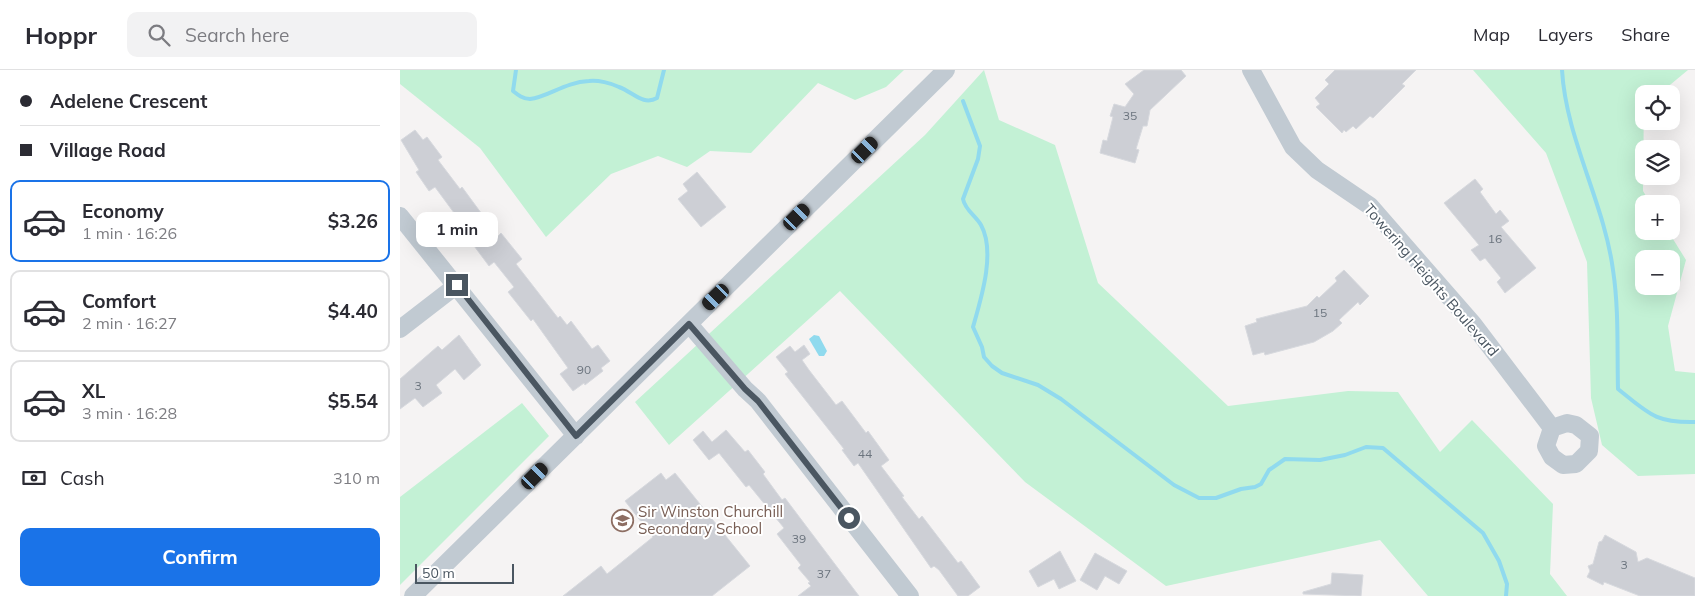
<!DOCTYPE html>
<html lang="en">
<head>
<meta charset="utf-8">
<style>
  :root { --surface:#fff; --page:#f2f2f3; --text:#2b2b33; --muted:#7c7c81; --line:#e1e1e2; --accent:#1a73e8 }
  body { margin:0; font-family:Mulish,sans-serif; background:var(--page); color:var(--text); height:100vh; display:flex; flex-direction:column; font-size:19px; white-space:nowrap }
  * { box-sizing:border-box; margin:0 }
  p { font-size:16px; color:var(--muted) }
  .icon { flex:none; width:28px; height:28px; fill:none; stroke:currentColor; stroke-width:2; stroke-linecap:round; stroke-linejoin:round }
  .map { position:relative; flex:1; overflow:hidden }
  .panel { display:flex; flex-direction:column; background:var(--surface); width:400px }
  .panel>* { flex:none }
  .hud { display:grid; align-content:center; height:110px; padding:0 20px; background:var(--surface) }
  .buttons { position:absolute; left:1235px; top:15px; display:grid; gap:10px }
  .buttons a { display:grid; place-items:center; width:45px; height:45px; border-radius:10px; background:var(--surface); box-shadow:0 5px 20px #0002; font-size:25px }
  .scale { position:absolute; left:15px; bottom:12px; width:99px; box-sizing:border-box; padding-left:5px; border:2px solid #4a5661; border-top:0; font-size:14px; line-height:18px; white-space:nowrap; color:#4a5661; -webkit-text-stroke:4px #fff; paint-order:stroke }
  .end { position:absolute; width:22px; height:22px; margin:-11px; border:6px solid #4a5661; background:#fff; box-shadow:0 0 0 2px #fff }
  .from { border-radius:50% }
  .bubble { position:absolute; height:35px; border-radius:10px; background:var(--surface); box-shadow:0 5px 20px #0002; font-size:16px; font-weight:700; line-height:35px; text-align:center }
  .car { position:absolute; width:15px; height:30px; margin:-15px -8px; border-radius:6px; box-shadow:0 0 4px 1px #0007; background:linear-gradient(#222 24%,#8ab4d8 0 40%,#222 0 76%,#8ab4d8 0 86%,#222 0) }
  .hud b { display:flex; align-items:center; gap:18px; height:48px; font-size:19px }
  .hud b+b { border-top:1px solid var(--line) }
  .hud i { width:12px; height:12px; background:var(--text) }
  ul { padding:0; list-style:none }
  li { display:flex; align-items:center; gap:15px; height:82px; margin:0 10px 8px; padding:0 10px; border:2px solid var(--line); border-radius:10px }
  li div { flex:1 }
  li b { display:block; font-size:19px }
  li em { font-style:normal; font-weight:700 }
  li.on { border-color:var(--accent) }
  li>.icon { width:45px; height:45px; stroke-width:1.5 }
  .pay { display:flex; align-items:center; gap:12px; height:55px; padding:0 20px; font-size:19px }
  .pay p { margin-inline-start:auto }
  .cta { display:flex; gap:10px; margin-top:auto; padding:10px 20px }
  .cta a { flex:1; height:58px; border-radius:10px; background:var(--accent); color:#fff; font-size:20px; font-weight:700; line-height:58px; text-align:center }
  header { display:flex; align-items:center; gap:30px; box-sizing:border-box; height:70px; padding:0 25px; background:var(--surface); border-bottom:1px solid var(--line) }
  header strong { font-size:24px }
  nav { display:flex; gap:28px; margin-inline-start:auto; font-size:18px }
  .search { width:350px; height:45px; background:var(--page); display:flex; align-items:center; gap:12px; box-sizing:border-box; padding:0 18px; border-radius:10px; color:var(--muted); font-size:19px }
  main { display:flex; flex:1; min-height:0 }
  .map>svg:first-child { display:block }
  .green { fill:#c3f1d5; fill-rule:evenodd }
  .water { fill:#90daee }
  .lines { fill:none; stroke-linecap:round; stroke-linejoin:round }
  .stream { stroke:#90daee; stroke-width:4 }
  .building { fill:#cdcfd5; stroke:#d7d9de }
  .minor { stroke:#c1cad2; stroke-width:18 }
  .route { stroke:#4a5661; stroke-width:6 }
  .labels { text-anchor:middle; stroke-width:4; stroke-linejoin:round; paint-order:stroke }
  .number-label { font-size:12px; fill:#6b747e }
  .street-label { font-size:15px; fill:#4a5661; stroke:#fff }
  .education-label { font-size:15px; fill:#785e54; stroke:#fff; text-anchor:start }
</style>
</head>
<body>
<header>
<strong>Hoppr</strong>
<div class="search"><svg class="icon" aria-label="search" viewBox="0 0 24 24"><circle cx="10" cy="10" r="6"/><path d="M15 15l6 6"/></svg>Search here</div>
<nav><a>Map</a><a>Layers</a><a>Share</a></nav>
</header>
<main>
<section class="panel">
<div class="hud">
<b><i class="from"></i>Adelene Crescent</b>
<b><i></i>Village Road</b>
</div>
<ul>
<li class="on"><svg class="icon" aria-label="car" viewBox="0 0 24 24"><path d="M5 17H2v-5l4-1 3-4h7l3 4 3 1v5h-3M9 17h6M6 11h13"/><circle cx="7" cy="17" r="2"/><circle cx="17" cy="17" r="2"/></svg><div><b>Economy</b><p>1 min · 16:26</p></div><em>$3.26</em></li>
<li><svg class="icon" aria-label="car" viewBox="0 0 24 24"><path d="M5 17H2v-5l4-1 3-4h7l3 4 3 1v5h-3M9 17h6M6 11h13"/><circle cx="7" cy="17" r="2"/><circle cx="17" cy="17" r="2"/></svg><div><b>Comfort</b><p>2 min · 16:27</p></div><em>$4.40</em></li>
<li><svg class="icon" aria-label="car" viewBox="0 0 24 24"><path d="M5 17H2v-5l4-1 3-4h7l3 4 3 1v5h-3M9 17h6M6 11h13"/><circle cx="7" cy="17" r="2"/><circle cx="17" cy="17" r="2"/></svg><div><b>XL</b><p>3 min · 16:28</p></div><em>$5.54</em></li>
</ul>
<div class="pay"><svg class="icon" aria-label="cash" viewBox="0 0 24 24"><path d="M3 7h18v10H3z"/><circle cx="12" cy="12" r="2"/></svg>Cash<p>310 m</p></div>
<div class="cta"><a>Confirm</a></div>
</section>
<div class="map">
<svg width="1295" height="526" viewBox="0 0 1295 526">
  <rect width="100%" height="100%" fill="#f5f3f3"/>
  <!-- green -->
  <path class="green" d="M0 0H504L486 17 455 30 418 13 351 83 310 81 287 97 258 86 211 104 146 167 80 78 0 14Z
    M584 0 599 50 655 75 698 213 828 336 948 321 998 322 1040 382 1072 350 1153 434 1150 504 1167 526H1028L980 470 766 516 625 412 440 221 269 375 235 332 525 65Z
    M1073 0H1288L1259 24H1244L1243 121 1251 134H1244V161H1268L1286 190 1268 256 1275 301 1295 303V404L1238 406 1202 375 1191 328 1187 192 1146 83ZM1244 189H1271V216H1244Z
    M122 333 149 366 0 515V427Z"/>
  <!-- water -->
  <path class="water" d="M414 265 419 266 427 281 424 286H419L409 269Z"/>
  <g class="lines">
    <!-- stream -->
    <path class="stream" d="M116 0 113 21C118 25 123 29 130 29 148 27 165 12 189 11 198 10 211 13 219 17 233 22 243 36 257 28L264 0
      M1162 0C1166 69 1204 132 1213 200 1219 239 1217 280 1218 319 1248 343 1255 353 1295 352
      M563 31 580 76 578 89 563 129C565 140 575 145 581 155 596 182 581 229 573 257L582 277 584 287 592 296 602 303 638 315 661 329 774 415 799 428H816L841 419 855 417 861 414 869 400 885 389 920 390 945 385 966 377 983 378 1083 463 1099 491 1107 514 1106 526"/>
  </g>
  <!-- building -->
  <path class="building" d="M744 0H781L786 6 750 40 747 56H743L736 79 739 80 735 93 700 83 703 70 707 71 713 47 710 46 714 34 725 37 734 24 725 14Z
    M935 0H1016L1002 14 1005 16 973 48 970 46 956 59 953 56 946 62 944 60 942 63 916 37 920 34 915 28 929 14 925 10Z
    M15 60 23 70 27 67 42 87 38 90 60 119 62 117 98 166 101 163 122 189 116 194 158 248 160 246 167 255 171 251 192 279 198 275 210 291 201 298 203 301 185 315 184 313 173 321 160 304 168 298 133 249 131 251 108 222 114 217 94 192 89 196 60 157 63 155 35 117 29 121 16 102 19 100 1 70Z
    M297 102 326 137 301 157 278 129 288 121 283 114Z
    M1075 109 1083 119 1080 122 1096 144 1100 140 1109 151 1101 157 1136 198 1105 223 1097 212 1101 208 1085 188 1080 191 1071 180 1079 175 1044 133Z
    M944 200 969 226 960 235 958 232 939 250 942 253 933 261 914 272 865 285 864 282 853 285 845 256 857 252 856 249 907 236 917 226 919 228 937 211 935 208Z
    M59 265 81 295 64 310 55 299 36 315 42 323 23 337 15 328 0 339V309L38 276 42 280Z
    M404 275 410 284 402 290 409 300 436 335 442 331 466 363 468 361 489 390 481 396 504 426 502 427 519 449 522 446 558 493 561 491 580 517 568 526H558L539 500 534 496 531 498 458 393 454 396 442 380 444 379 385 304 388 302 376 287 390 276 395 282Z
    M326 360 345 382 348 380 365 402 363 404 382 430 385 428 459 526H398L411 516 408 513 410 512 398 498 401 495 377 464 384 458 349 415 346 417 319 383 309 390 293 370 303 361 312 372Z
    M261 403 266 410 275 403 350 496 312 526H163L201 496 207 504 253 467 225 431Z
    M1205 465 1236 482 1238 492 1247 488 1295 508V526H1240L1204 512 1203 515 1187 507 1190 501 1188 496 1193 494 1199 472 1202 471Z
    M660 481 676 511 659 519 654 509 638 517 629 501Z
    M695 483 727 501 719 514 705 506 697 520 680 510Z
    M932 503 963 505 961 526 903 524V522L931 514Z"/>
  <g class="lines">
    <!-- minor -->
    <path class="minor" d="M851 0 893 77 917 100 970 136 1073 254 1152 358
      M0 146 176 366
      M289 254 345 319 358 331 510 526
      M0 259 57 215
      M1167 353 1176 355 1190 366 1189 381 1176 394 1163 395 1152 387 1146 376 1152 358Z
      M13 526 546 0"/>
  </g>
  <g class="lines">
    <!-- route -->
    <path class="route" d="M57 215 176 366 289 254 345 319 358 331 449 448"/>
  </g>
  <!-- icons -->
  <defs>
    <symbol id="school-ring" viewBox="-11 -11 22 22"><circle r="9.5" fill="#fff" stroke="#8d6e63" stroke-width="1.5"/><path d="M0-5L7-2L0 1L-7-2ZM-4 1L0 2.5L4 1V4Q0 6-4 4Z" fill="#8d6e63"/></symbol>
  </defs>
  <g fill-rule="evenodd">
    <use href="#school-ring" x="210" y="438" width="25" height="25"/>
  </g>
  <g class="labels">
    <!-- number labels -->
    <g class="number-label">
      <text x="730" y="50">35</text>
      <text x="1095" y="173">16</text>
      <text x="920" y="247">15</text>
      <text x="184" y="304">90</text>
      <text x="18" y="320">3</text>
      <text x="465" y="388">44</text>
      <text x="399" y="473">39</text>
      <text x="1224" y="499">3</text>
      <text x="424" y="508">37</text>
    </g>
    <!-- street labels -->
    <g class="street-label">
      <text transform="translate(1031 210) rotate(49)" y="5">Towering Heights Boulevard</text>
    </g>
    <!-- education labels -->
    <g class="education-label">
      <text x="238" y="447">Sir Winston Churchill<tspan x="238" dy="17">Secondary School</tspan></text>
    </g>
  </g>
</svg>
<div class="buttons">
<a><svg class="icon" aria-label="locate" viewBox="0 0 24 24"><circle cx="12" cy="12" r="6"/><path d="M12 2v4M12 18v4M2 12h4M18 12h4"/></svg></a>
<a><svg class="icon" aria-label="layers" viewBox="0 0 24 24"><path d="M12 4l9 5-9 5-9-5zM3 14l9 5 9-5"/></svg></a>
<a>+</a>
<a>−</a>
</div>
<div class="scale">50 m</div>
<i class="end from" style="left:449px;top:448px"></i>
<i class="end" style="left:57px;top:215px"></i>
<div class="bubble" style="left:16px;top:142px;width:82px">1 min</div>
<i class="car" style="left:465px;top:80px;rotate:45deg"></i>
<i class="car" style="left:397px;top:147px;rotate:45deg"></i>
<i class="car" style="left:316px;top:227px;rotate:226deg"></i>
<i class="car" style="left:135px;top:406px;rotate:45deg"></i>
</div>
</main>
</body>
</html>
